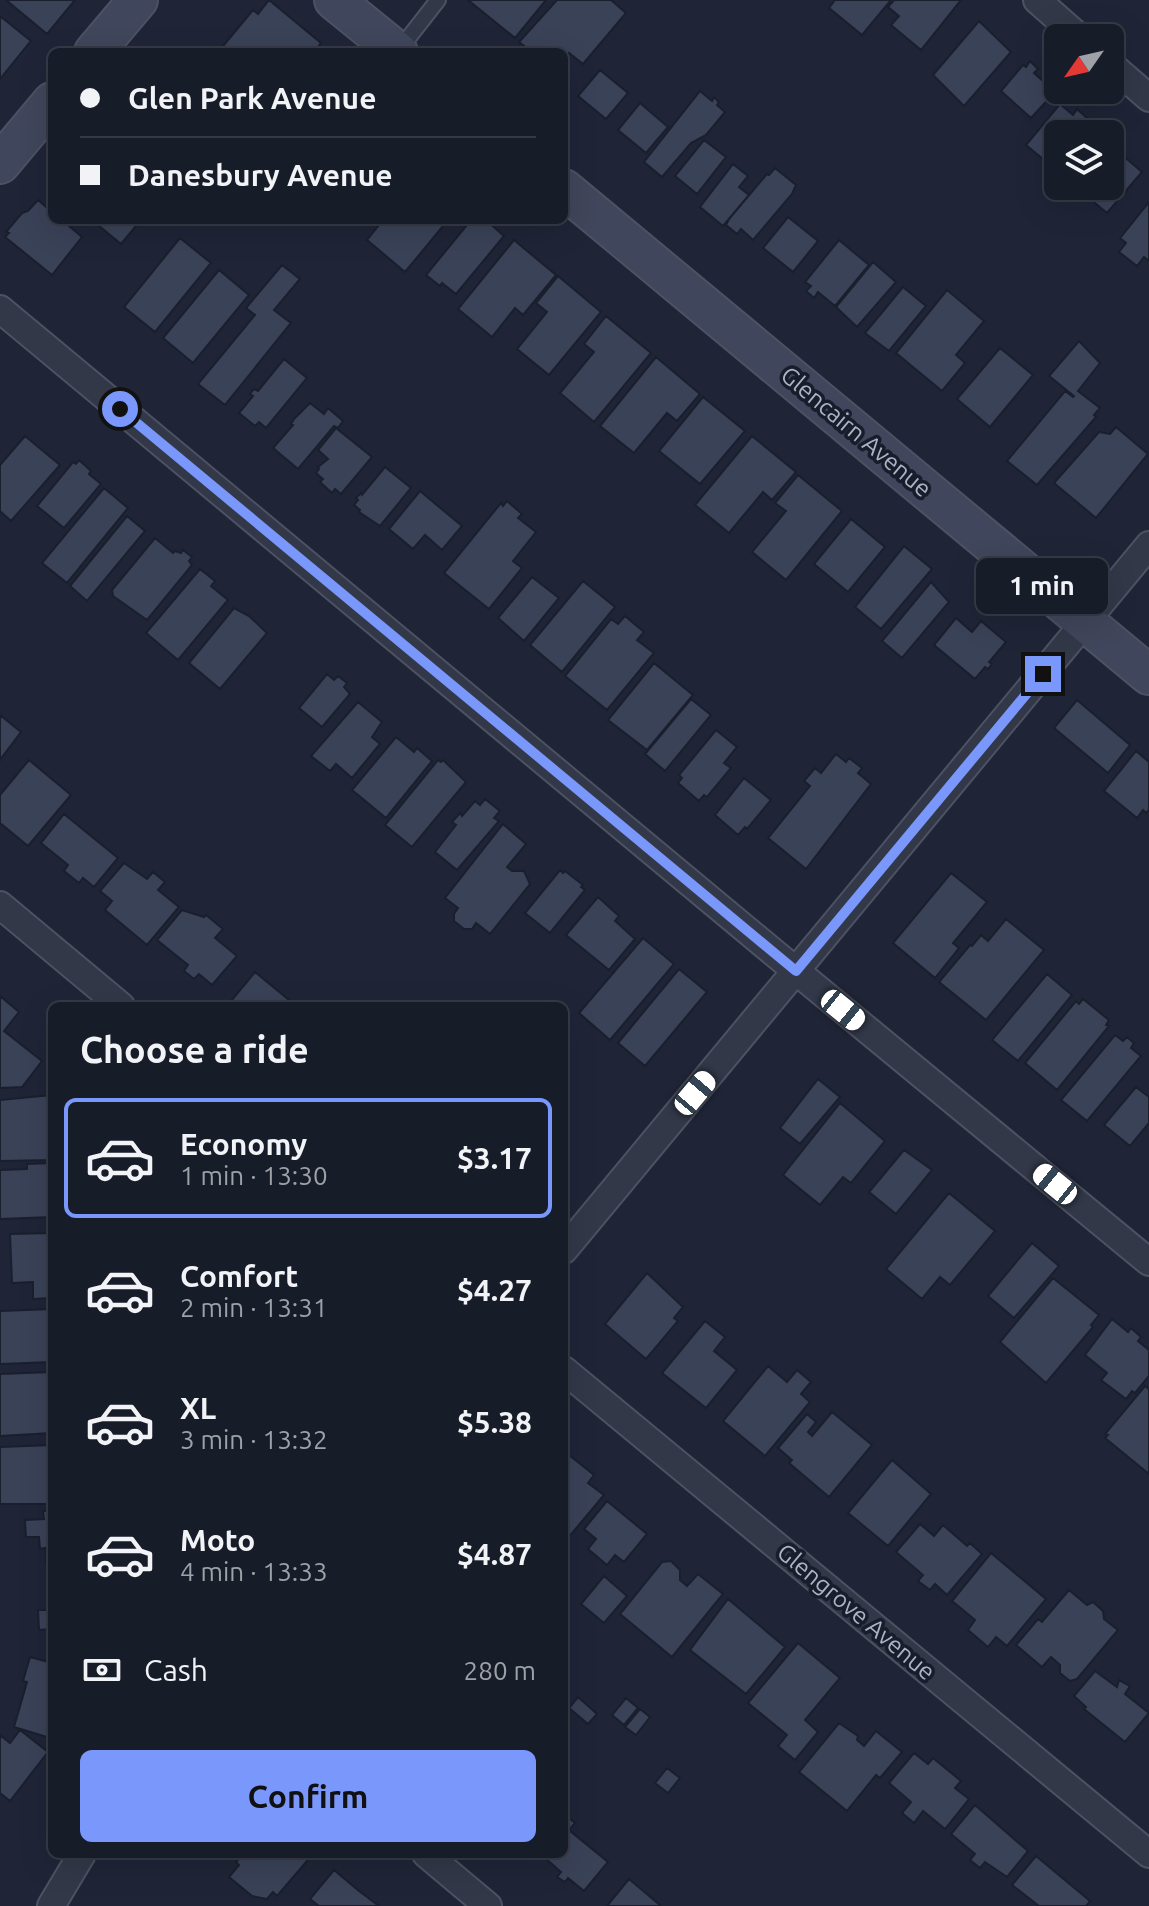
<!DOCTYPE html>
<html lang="en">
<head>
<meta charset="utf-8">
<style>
  :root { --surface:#171c29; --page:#202531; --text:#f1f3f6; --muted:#9ea1a8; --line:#363a46; --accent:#7a97fc }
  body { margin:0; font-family:Ubuntu,sans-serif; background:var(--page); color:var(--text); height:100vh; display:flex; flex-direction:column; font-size:30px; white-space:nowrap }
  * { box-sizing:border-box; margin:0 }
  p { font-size:26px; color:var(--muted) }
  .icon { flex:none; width:44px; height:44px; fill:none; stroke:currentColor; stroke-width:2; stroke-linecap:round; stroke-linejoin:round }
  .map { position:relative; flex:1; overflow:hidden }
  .details { position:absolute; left:48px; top:1002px; width:520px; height:856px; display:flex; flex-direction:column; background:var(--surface); border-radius:12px; box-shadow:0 8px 32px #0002,0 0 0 2px var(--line) }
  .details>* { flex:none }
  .hud { position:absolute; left:48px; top:48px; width:520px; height:176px; border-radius:12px; box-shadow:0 8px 32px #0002,0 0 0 2px var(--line); display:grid; align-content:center; height:176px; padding:0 32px; background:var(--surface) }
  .needle { width:52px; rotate:236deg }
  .buttons { position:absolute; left:1044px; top:24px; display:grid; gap:16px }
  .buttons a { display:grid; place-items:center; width:80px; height:80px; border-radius:12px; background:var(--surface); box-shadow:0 8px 32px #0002,0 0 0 2px var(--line); font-size:40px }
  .end { position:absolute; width:36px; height:36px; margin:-18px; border:10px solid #7a97fc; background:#111; box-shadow:0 0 0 4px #111 }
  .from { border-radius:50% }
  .bubble { position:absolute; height:56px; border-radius:12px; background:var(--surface); box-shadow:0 8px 32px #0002,0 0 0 2px var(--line); font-size:26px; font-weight:700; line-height:56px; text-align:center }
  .car { position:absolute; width:24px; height:48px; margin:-24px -12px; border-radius:10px; box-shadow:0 0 6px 2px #0007; background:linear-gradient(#fff 24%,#345 0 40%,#fff 0 76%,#345 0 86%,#fff 0) }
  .hud b { display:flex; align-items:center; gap:28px; height:76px; font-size:30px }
  .hud b+b { border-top:2px solid var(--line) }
  .hud i { width:20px; height:20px; background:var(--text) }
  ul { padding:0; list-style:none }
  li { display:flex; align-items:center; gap:24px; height:120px; margin:0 16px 12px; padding:0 16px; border:4px solid transparent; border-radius:12px }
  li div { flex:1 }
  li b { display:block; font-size:30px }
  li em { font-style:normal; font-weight:700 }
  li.current { border-color:var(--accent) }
  li>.icon { width:72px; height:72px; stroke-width:1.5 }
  h2 { padding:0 32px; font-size:36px; line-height:96px }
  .pay { display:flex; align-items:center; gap:20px; height:88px; padding:0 32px; font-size:30px }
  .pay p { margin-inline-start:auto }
  .cta { display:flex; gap:16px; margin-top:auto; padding:16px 32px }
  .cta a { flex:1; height:92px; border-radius:12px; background:var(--accent); color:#111; font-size:32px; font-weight:700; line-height:92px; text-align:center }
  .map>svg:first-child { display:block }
  .building { fill:#3a4258; stroke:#1a1f2e; stroke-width:2 }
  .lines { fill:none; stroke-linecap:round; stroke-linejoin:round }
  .lane-casing { stroke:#4d5263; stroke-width:18 }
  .street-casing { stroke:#4d5263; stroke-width:30 }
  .secondary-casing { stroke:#4d5263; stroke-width:42 }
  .lane { stroke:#323848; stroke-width:14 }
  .street { stroke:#323848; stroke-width:26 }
  .secondary { stroke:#40465b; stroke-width:38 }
  .route { stroke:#7a97fc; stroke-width:10 }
  .labels { text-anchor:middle; stroke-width:7; stroke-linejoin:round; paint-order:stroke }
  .street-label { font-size:24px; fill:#acb2c5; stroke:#181d2c }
</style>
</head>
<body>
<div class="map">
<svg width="1149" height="1906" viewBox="0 0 1149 1906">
  <rect width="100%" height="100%" fill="#1f2537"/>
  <!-- building -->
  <path class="building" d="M6 0H75L47 34Z
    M269 0 321 43 314 52H218L253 10 258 14Z
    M468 0H546L515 38Z
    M557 0H611L626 13 583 64 569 53 564 59V52H532L519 42Z
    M835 0H891L862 35 829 8Z
    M894 0H961L921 50 891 25 899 16 888 7Z
    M0 16 31 41 0 79Z
    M979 21 1011 52 964 106 933 75Z
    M1030 61 1038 69 1034 73 1055 92 1031 118 1001 91 1023 65 1026 67Z
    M600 70 628 93 606 119 578 96Z
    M700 91 712 101 714 97 719 102 717 105 725 112 706 135 691 143 662 177 644 162Z
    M640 103 668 127 646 153 618 130Z
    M1060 104 1073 115 1077 109 1088 119 1083 125 1089 129 1085 134H1058V166L1055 169 1026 145Z
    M704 140 726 157 697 194 675 176Z
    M1113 147 1142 172 1107 213 1077 188 1110 186V150Z
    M733 164 748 176 739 187 749 195 723 226 700 207Z
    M775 168 796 185 792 194 753 240 741 229 737 234 726 225 729 219 767 174 769 175Z
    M38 200 52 212V220H62L82 237 52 275 5 237 9 233 6 232 22 213 28 211Z
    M1149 202V261L1144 257 1137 266 1119 252 1126 243 1120 238Z
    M788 217 818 241 793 272 763 248Z
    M92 220H141L121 244Z
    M383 220H448L405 272 367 240Z
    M471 220H480L483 223 486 220 504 236 456 294 442 283 440 286 426 275Z
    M180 238 211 263 155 332 124 307Z
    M514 240 556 275 523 315 515 308 492 337 458 309Z
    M839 240 869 265 835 306 818 292 814 298 806 291 811 286 805 282Z
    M873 262 896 282 857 327 836 307Z
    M282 265 300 279 274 310 291 323 225 405 198 384 255 315 246 308Z
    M219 270 249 295 193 363 163 338Z
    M558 276 601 312 549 375 517 349 547 312 536 303Z
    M903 287 926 306 889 351 865 333Z
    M947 290 984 321 956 355 965 363 942 391 896 353Z
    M606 316 651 353 594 422 560 393 594 352 584 344Z
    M1079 341 1100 363 1078 391 1100 408 1094 415 1096 417 1037 485 1007 461 1065 391 1073 397 1074 396 1049 376Z
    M1000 348 1033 375 990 427 957 399Z
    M656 357 700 394 677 421 667 413 634 453 600 426Z
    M284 359 307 378 266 428 259 422 255 426 239 413 253 396 250 394 254 389 258 391Z
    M703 397 745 431 700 484 659 451Z
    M310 403 324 414 328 408 343 421 338 428 334 426 298 469 273 448 293 425 291 424 294 419Z
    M1116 427 1148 454 1096 518 1054 483 1099 432 1110 434Z
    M336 428 372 457 341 494 335 489 332 493 320 482 323 479 316 473 319 469 318 467 328 459 318 450Z
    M25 436 60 465 11 521 0 511V465Z
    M752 436 796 472 772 500 763 492 729 533 695 505Z
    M79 460 91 471 89 474 101 484 64 528 37 506 73 462 76 464Z
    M385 467 411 488 380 526 359 512 360 510 354 505 358 500 356 498 361 493 362 495Z
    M798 475 842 511 786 580 752 552 786 511 775 503Z
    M104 488 128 508 67 583 42 563Z
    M420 491 462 526 442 550 425 535 413 549 389 529Z
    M507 501 522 514 518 518 536 532 513 561 522 568 489 609 444 573 501 503 503 506Z
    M127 516 145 531 87 601 70 586Z
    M851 519 885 547 848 592 814 564Z
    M155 538 173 553 175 551 181 553 183 550 192 557 189 561 192 565 147 620 113 596 112 590Z
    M904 546 932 569 881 629 855 607Z
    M200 569 215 581 211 586 228 600 178 660 146 633Z
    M532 577 559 598 524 641 498 618Z
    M583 581 615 607 562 672 530 645Z
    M931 582 949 602 902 658 882 641Z
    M234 608 249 616 267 633 220 689 189 663Z
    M625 616 644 632 637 640 654 653 607 710 565 676 611 619 618 624Z
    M956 618 972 632 981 621 1006 642 989 662 992 664 988 669 985 667 975 679 934 645Z
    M654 663 693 695 647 750 608 720Z
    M327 674 334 680 338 676 347 683 344 687 350 694 322 727 299 708Z
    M691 699 711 715 665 771 645 754Z
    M1077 700 1130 745 1108 773 1054 728Z
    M358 702 382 722 372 737 380 744 352 778 336 764 330 771 311 756Z
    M0 715 21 732 0 760Z
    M716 730 737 747 724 763 731 768 707 797 704 795 699 801 678 783 682 778 679 775Z
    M396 737 414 752 417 748 432 761 386 818 352 790Z
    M1136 751 1149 762V810L1146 813 1143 810 1137 818 1104 791Z
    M836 754 846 762 849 758 862 768 858 773 871 784 806 869 768 838 810 786 804 781 815 768 821 773Z
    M29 760 71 795 28 846 0 823V795Z
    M438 760 441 762 443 760 466 782 412 847 385 825Z
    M744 778 771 800 747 829 745 827 738 835 715 815Z
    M485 799 500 811 494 818 499 821 457 870 435 852 456 825 452 822 460 813 462 816 475 801 480 805Z
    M64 814 118 858 94 887 83 878 79 883 64 871 68 865 41 843Z
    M503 824 526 844 507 867 512 871H524L530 884 490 934 476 923 472 929H464L454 921V914L458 908 445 898Z
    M124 863 147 879 153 872 165 882 158 890 179 907 147 945 105 910 112 901 100 891Z
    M560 870 563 873 565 871 583 885 581 887 585 890 550 933 525 913Z
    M951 873 987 902 953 943 959 948 935 978 893 943Z
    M598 897 619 916 615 921 635 939 609 970 566 935Z
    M182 910 204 917 206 915 223 929 215 938 237 956 212 985 199 974 194 979 184 971 188 965 157 940Z
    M1006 919 1044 950 986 1020 939 982 970 945 972 946 981 935 988 941Z
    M643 938 674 964 610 1040 579 1013Z
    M679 969 707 992 645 1066 618 1043Z
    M255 972 295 1005 294 1006H238L231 1001Z
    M1047 974 1072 995 1018 1061 992 1040Z
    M0 996 19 1012 4 1031 42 1061 22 1087 0 1088Z
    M1083 999 1109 1020 1106 1025 1109 1026 1057 1090 1025 1063 1076 1001 1079 1004Z
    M1115 1035 1123 1041 1127 1037 1134 1043 1131 1048 1141 1056 1087 1121 1061 1100Z
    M818 1079 840 1097 800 1144 780 1128Z
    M1136 1087 1149 1097V1123L1130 1146 1104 1125Z
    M52 1095V1160L0 1161V1100Z
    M840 1103 885 1141 851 1183 843 1177 820 1205 783 1175Z
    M904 1150 932 1170 896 1214 869 1192Z
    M52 1163V1217L0 1219V1170L27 1169V1164Z
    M949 1193 995 1231 950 1285 940 1277 922 1299 886 1269Z
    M52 1233V1298L33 1299V1282L12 1283 10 1234Z
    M1032 1243 1059 1266 1014 1318 988 1296Z
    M647 1273 683 1307 674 1318 678 1321 646 1359 605 1324Z
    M1053 1278 1099 1315 1091 1325 1093 1327 1046 1383 1000 1342Z
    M52 1309V1362L0 1364V1311Z
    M1112 1319 1128 1332 1131 1328 1141 1337 1138 1341 1149 1350V1376L1135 1393 1132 1391 1126 1399 1101 1380 1107 1373 1085 1355Z
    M705 1321 725 1337 714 1351 737 1370 706 1408 662 1373Z
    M768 1366 787 1382 797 1370 811 1382 801 1394 810 1402 765 1456 723 1421Z
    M52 1372V1433L0 1436V1374Z
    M1145 1386 1149 1389V1474L1105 1438 1108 1435 1105 1434Z
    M832 1412 872 1445 829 1497 789 1463 792 1460 778 1448 807 1414 816 1422 808 1432 812 1436Z
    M52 1445V1504H0V1447Z
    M564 1451 594 1475 588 1483 604 1495 568 1538 564 1535Z
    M892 1460 931 1494 888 1546 848 1513Z
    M607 1501 647 1534 624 1562 615 1555 607 1565 588 1549 596 1539 584 1529Z
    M43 1511H52V1563H46L45 1548 40 1549 39 1537H26L25 1520 44 1519Z
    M920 1524 934 1536 943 1525 967 1546 970 1543 982 1554 947 1595 935 1584 930 1590 918 1581 923 1575 896 1552Z
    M991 1553 1046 1599 1007 1646 996 1637 988 1647 968 1630 975 1620 952 1601Z
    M671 1561 680 1570V1580L687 1586 698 1574 723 1594 672 1657 620 1614 662 1562Z
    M604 1576 627 1596 604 1623 581 1604Z
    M47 1580H52V1632L50 1629 39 1630 38 1610H48Z
    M1069 1590 1087 1605 1093 1602 1103 1611 1104 1619 1118 1630 1077 1679 1070 1681 1060 1673V1665L1051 1657 1042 1667 1016 1645 1038 1619 1042 1622Z
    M728 1599 785 1647 746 1694 690 1650Z
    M798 1643 840 1678 805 1720 818 1732 795 1760 778 1746 787 1735 748 1703Z
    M30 1657 52 1663 50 1738 14 1727 27 1682 23 1681Z
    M1095 1671 1117 1687 1119 1680 1130 1686 1125 1694 1149 1713 1125 1742 1084 1709 1086 1707 1074 1696Z
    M578 1697 597 1714 588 1724 569 1708Z
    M626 1698 638 1708 624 1725 612 1715Z
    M640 1709 650 1717 636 1735 625 1727Z
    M839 1723 858 1736 857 1740 864 1746 876 1731 902 1752 880 1778 876 1775 847 1811 799 1772Z
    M20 1730 48 1752 10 1801 0 1793V1735L10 1743Z
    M914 1753 928 1764 933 1758 961 1781 955 1788 969 1799 945 1829 923 1811 914 1823 902 1813 911 1802 889 1783Z
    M667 1768 680 1778 668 1793 655 1783Z
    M975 1805 1028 1851 1007 1877 985 1862 980 1868 970 1860 975 1854 951 1834Z
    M564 1814 575 1823 569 1830 608 1862 584 1891 568 1878 565 1882 557 1877 561 1872 544 1857 546 1854H564Z
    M243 1854H313L277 1896 273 1892 267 1899 252 1896 229 1877 239 1865 236 1862Z
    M1036 1856 1090 1901 1086 1906H1039L1012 1885Z
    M334 1870 359 1891 379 1906H319L310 1899Z
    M629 1879 661 1906H607Z"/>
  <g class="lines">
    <defs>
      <path id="lane" d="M399 50 438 0"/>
      <path id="street" d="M1037 0 1080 38
        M1110 64 1149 98
        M0 309 796 971 1149 1262
        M0 905 121 1006
        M564 1250 1149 545
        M564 1370 1149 1854
        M426 1854 488 1906
        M51 1906 82 1854"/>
      <path id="secondary" d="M334 0 398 52
        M94 52 138 0
        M0 164 52 102
        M564 189 1149 675"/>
    </defs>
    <!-- lane casing -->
    <use href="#lane" class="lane-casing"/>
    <!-- street casing -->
    <use href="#street" class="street-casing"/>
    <!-- secondary casing -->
    <use href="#secondary" class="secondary-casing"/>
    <!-- lane -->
    <use href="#lane" class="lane"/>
    <!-- street -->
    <use href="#street" class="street"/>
    <!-- secondary -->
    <use href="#secondary" class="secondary"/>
  </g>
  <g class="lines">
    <!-- route -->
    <path class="route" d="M120 409 796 971 1043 674"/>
  </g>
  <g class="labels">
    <!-- street labels -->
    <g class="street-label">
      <text transform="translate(856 432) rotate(40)" y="8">Glencairn Avenue</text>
      <text transform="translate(856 1612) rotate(40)" y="8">Glengrove Avenue</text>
    </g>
  </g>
</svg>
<div class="buttons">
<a><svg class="needle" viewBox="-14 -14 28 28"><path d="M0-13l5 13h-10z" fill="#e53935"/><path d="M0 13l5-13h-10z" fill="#9ea1a8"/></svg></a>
<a><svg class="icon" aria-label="layers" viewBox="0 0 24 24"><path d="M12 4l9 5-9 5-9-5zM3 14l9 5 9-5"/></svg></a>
</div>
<i class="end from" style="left:120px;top:409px"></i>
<i class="end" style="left:1043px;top:674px"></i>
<div class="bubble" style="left:976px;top:558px;width:132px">1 min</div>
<i class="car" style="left:843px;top:1010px;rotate:129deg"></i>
<i class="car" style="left:695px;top:1093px;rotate:40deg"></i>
<i class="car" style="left:1055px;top:1184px;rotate:309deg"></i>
<div class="hud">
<b><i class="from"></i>Glen Park Avenue</b>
<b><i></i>Danesbury Avenue</b>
</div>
<section class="details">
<h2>Choose a ride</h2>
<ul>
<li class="current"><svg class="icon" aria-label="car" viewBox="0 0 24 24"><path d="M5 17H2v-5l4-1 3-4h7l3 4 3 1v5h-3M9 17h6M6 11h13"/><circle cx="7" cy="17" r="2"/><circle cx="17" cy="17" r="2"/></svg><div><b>Economy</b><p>1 min · 13:30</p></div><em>$3.17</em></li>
<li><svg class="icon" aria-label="car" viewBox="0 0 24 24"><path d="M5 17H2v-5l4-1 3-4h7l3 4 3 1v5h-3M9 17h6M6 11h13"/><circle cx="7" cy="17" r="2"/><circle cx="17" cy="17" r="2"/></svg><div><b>Comfort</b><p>2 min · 13:31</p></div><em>$4.27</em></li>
<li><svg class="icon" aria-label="car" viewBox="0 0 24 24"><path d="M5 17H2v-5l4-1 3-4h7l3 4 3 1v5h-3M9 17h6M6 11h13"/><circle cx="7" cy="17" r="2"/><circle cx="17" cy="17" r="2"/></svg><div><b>XL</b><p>3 min · 13:32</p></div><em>$5.38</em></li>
<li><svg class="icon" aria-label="car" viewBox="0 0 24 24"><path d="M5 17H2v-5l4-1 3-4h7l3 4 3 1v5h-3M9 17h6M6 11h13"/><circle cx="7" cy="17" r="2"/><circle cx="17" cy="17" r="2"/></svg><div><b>Moto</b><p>4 min · 13:33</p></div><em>$4.87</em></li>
</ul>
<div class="pay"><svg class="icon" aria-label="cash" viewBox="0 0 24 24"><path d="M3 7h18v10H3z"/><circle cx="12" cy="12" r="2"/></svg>Cash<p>280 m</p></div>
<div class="cta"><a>Confirm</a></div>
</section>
</div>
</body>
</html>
